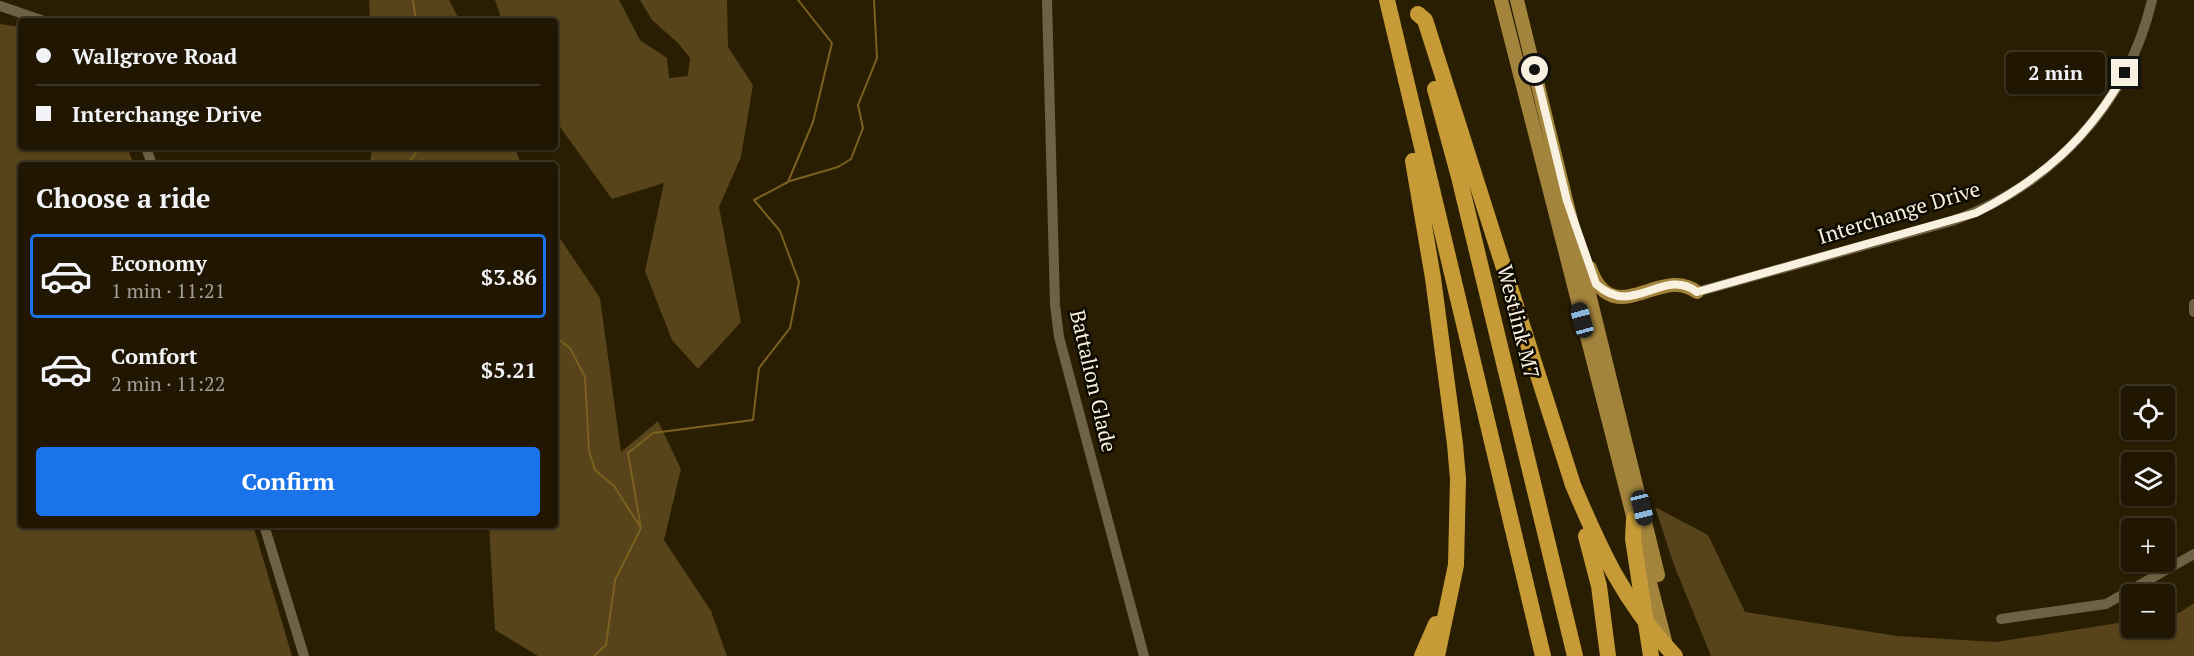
<!DOCTYPE html>
<html lang="en">
<head>
<meta charset="utf-8">
<style>
  :root { --surface:#201602; --page:#281f0c; --text:#f1f3f6; --muted:#a29f99; --line:#3d3524; --accent:#1a73e8 }
  body { margin:0; font-family:"PT Serif",serif; background:var(--page); color:var(--text); height:100vh; display:flex; flex-direction:column; font-size:22px; white-space:nowrap }
  * { box-sizing:border-box; margin:0 }
  p { font-size:20px; color:var(--muted) }
  .icon { flex:none; width:33px; height:33px; fill:none; stroke:currentColor; stroke-width:2; stroke-linecap:round; stroke-linejoin:round }
  .map { position:relative; flex:1; overflow:hidden }
  .panel { position:absolute; left:18px; top:162px; width:540px; height:366px; display:flex; flex-direction:column; background:var(--surface); border-radius:6px; box-shadow:0 2px 4px #0004,0 0 0 2px var(--line) }
  .panel>* { flex:none }
  .guide { position:absolute; left:18px; top:18px; width:540px; height:132px; border-radius:6px; box-shadow:0 2px 4px #0004,0 0 0 2px var(--line); display:grid; align-content:center; height:132px; padding:0 18px; background:var(--surface) }
  .fabs { position:absolute; left:2121px; top:386px; display:grid; gap:12px }
  .fabs a { display:grid; place-items:center; width:54px; height:54px; border-radius:6px; background:var(--surface); box-shadow:0 2px 4px #0004,0 0 0 2px var(--line); font-size:30px }
  .end { position:absolute; width:27px; height:27px; margin:-14px; border:8px solid #f9f1e0; background:#111; box-shadow:0 0 0 3px #111 }
  .from { border-radius:50% }
  .bubble { position:absolute; height:42px; border-radius:6px; background:var(--surface); box-shadow:0 2px 4px #0004,0 0 0 2px var(--line); font-size:20px; font-weight:600; line-height:42px; text-align:center }
  .car { position:absolute; width:18px; height:36px; margin:-18px -9px; border-radius:8px; box-shadow:0 0 4px 2px #0007; background:linear-gradient(#222 24%,#8ab4d8 0 40%,#222 0 76%,#8ab4d8 0 86%,#222 0) }
  .guide b { display:flex; align-items:center; gap:21px; height:57px; font-size:22px }
  .guide b+b { border-top:2px solid var(--line) }
  .guide i { width:15px; height:15px; background:var(--text) }
  ul { padding:0; list-style:none }
  li { display:flex; align-items:center; gap:18px; height:84px; margin:0 12px 9px; padding:0 6px; border:3px solid transparent; border-radius:6px }
  li div { flex:1 }
  li b { display:block; font-size:22px }
  li em { font-style:normal; font-weight:600 }
  li.on { border-color:var(--accent) }
  li>.icon { width:54px; height:54px; stroke-width:1.5 }
  h2 { padding:0 18px; font-size:27px; line-height:72px }
  .button { display:flex; gap:12px; margin-top:auto; padding:12px 18px }
  .button a { flex:1; height:69px; border-radius:6px; background:var(--accent); color:#fff; font-size:24px; font-weight:600; line-height:69px; text-align:center }
  .map>svg:first-child { display:block }
  .green { fill:#57441b }
  .lines { fill:none; stroke-linecap:round; stroke-linejoin:round }
  .stream { stroke:#7c6020; stroke-width:2 }
  .minor { stroke:#6f6143; stroke-width:10 }
  .major { stroke:#a3843c; stroke-width:14 }
  .highway { stroke:#c69b37; stroke-width:16 }
  .route { stroke:#f9f1e0; stroke-width:8 }
  .labels { text-anchor:middle; stroke-width:5; stroke-linejoin:round; paint-order:stroke }
  .street-label { font-size:21px; fill:#f9f1e0; stroke:#0e0901 }
</style>
</head>
<body>
<div class="map">
<svg width="2194" height="656" viewBox="0 0 2194 656">
  <rect width="100%" height="100%" fill="#2a1e02"/>
  <!-- green -->
  <path class="green" d="M369 0H449L460 21H370Z
    M495 0H619L640 40 667 58 669 78 688 76 690 58 678 43 652 20 640 0H727L728 47 753 85 741 157 719 207 741 322 698 369 672 340 645 271 664 183 612 199 555 120V21H502Z
    M0 24 21 27V147H127L134 165H21V525H253L292 656H0Z
    M372 147H515L521 165H370Z
    M555 231 600 298 621 452 658 421 681 469 664 540 711 611 727 656H538L495 630 489 525H555Z
    M1655 507 1708 535 1745 612 1897 636 1996 642 2131 621 2132 627H2164L2165 616 2179 613 2194 603V656H1711L1674 565Z"/>
  <g class="lines">
    <!-- stream -->
    <path class="stream" d="M413 0 416 21
      M407 165 420 147
      M790 181 838 167 851 159 863 128 858 105 877 58 874 0
      M555 337 570 348 585 377 589 451 595 470 614 486 641 528 615 580 606 645 594 656
      M641 528 628 453 653 433 753 420 759 368 790 328 799 282 780 231 754 200 788 182 813 122 832 43 798 0"/>
    <!-- minor -->
    <path class="minor" d="M1047 0 1055 305 1059 337 1144 656
      M0 6 44 21
      M146 147 152 165
      M1697 292 1952 221C2052 186 2128 103 2152 0
      M2194 304V312
      M264 525 304 656
      M2001 619 2106 604 2194 554"/>
    <!-- major -->
    <path class="major" d="M1501 0 1666 645
      M1517 0 1658 575
      M1590 268C1613 333 1661 264 1697 292"/>
    <!-- highway -->
    <path class="highway" d="M1387 0 1543 656
      M1418 14 1425 20 1573 485C1601 551 1624 603 1675 656
      M1435 89 1459 177 1575 656
      M1413 161 1433 278 1455 444 1458 479 1456 565 1437 656
      M1634 519 1633 539 1651 656
      M1586 536 1599 586 1608 656
      M1422 656 1436 624"/>
  </g>
  <g class="lines">
    <!-- route -->
    <path class="route" d="M1535 70 1567 201 1596 284C1634 319 1663 266 1697 292L1976 213C2042 179 2088 139 2125 73"/>
  </g>
  <g class="labels">
    <!-- street labels -->
    <g class="street-label">
      <text transform="translate(1899 213) rotate(-17)" y="7">Interchange Drive</text>
      <text transform="translate(1518 322) rotate(76)" y="7">Westlink M7</text>
      <text transform="translate(1093 381) rotate(77)" y="7">Battalion Glade</text>
    </g>
  </g>
</svg>
<div class="fabs">
<a><svg class="icon" aria-label="locate" viewBox="0 0 24 24"><circle cx="12" cy="12" r="6"/><path d="M12 2v4M12 18v4M2 12h4M18 12h4"/></svg></a>
<a><svg class="icon" aria-label="layers" viewBox="0 0 24 24"><path d="M12 4l9 5-9 5-9-5zM3 14l9 5 9-5"/></svg></a>
<a>+</a>
<a>−</a>
</div>
<i class="end from" style="left:1535px;top:70px"></i>
<i class="end" style="left:2125px;top:73px"></i>
<div class="bubble" style="left:2006px;top:52px;width:99px">2 min</div>
<i class="car" style="left:1582px;top:320px;rotate:345deg"></i>
<i class="car" style="left:1642px;top:508px;rotate:166deg"></i>
<div class="guide">
<b><i class="from"></i>Wallgrove Road</b>
<b><i></i>Interchange Drive</b>
</div>
<section class="panel">
<h2>Choose a ride</h2>
<ul>
<li class="on"><svg class="icon" aria-label="car" viewBox="0 0 24 24"><path d="M5 17H2v-5l4-1 3-4h7l3 4 3 1v5h-3M9 17h6M6 11h13"/><circle cx="7" cy="17" r="2"/><circle cx="17" cy="17" r="2"/></svg><div><b>Economy</b><p>1 min · 11:21</p></div><em>$3.86</em></li>
<li><svg class="icon" aria-label="car" viewBox="0 0 24 24"><path d="M5 17H2v-5l4-1 3-4h7l3 4 3 1v5h-3M9 17h6M6 11h13"/><circle cx="7" cy="17" r="2"/><circle cx="17" cy="17" r="2"/></svg><div><b>Comfort</b><p>2 min · 11:22</p></div><em>$5.21</em></li>
</ul>
<div class="button"><a>Confirm</a></div>
</section>
</div>
</body>
</html>
